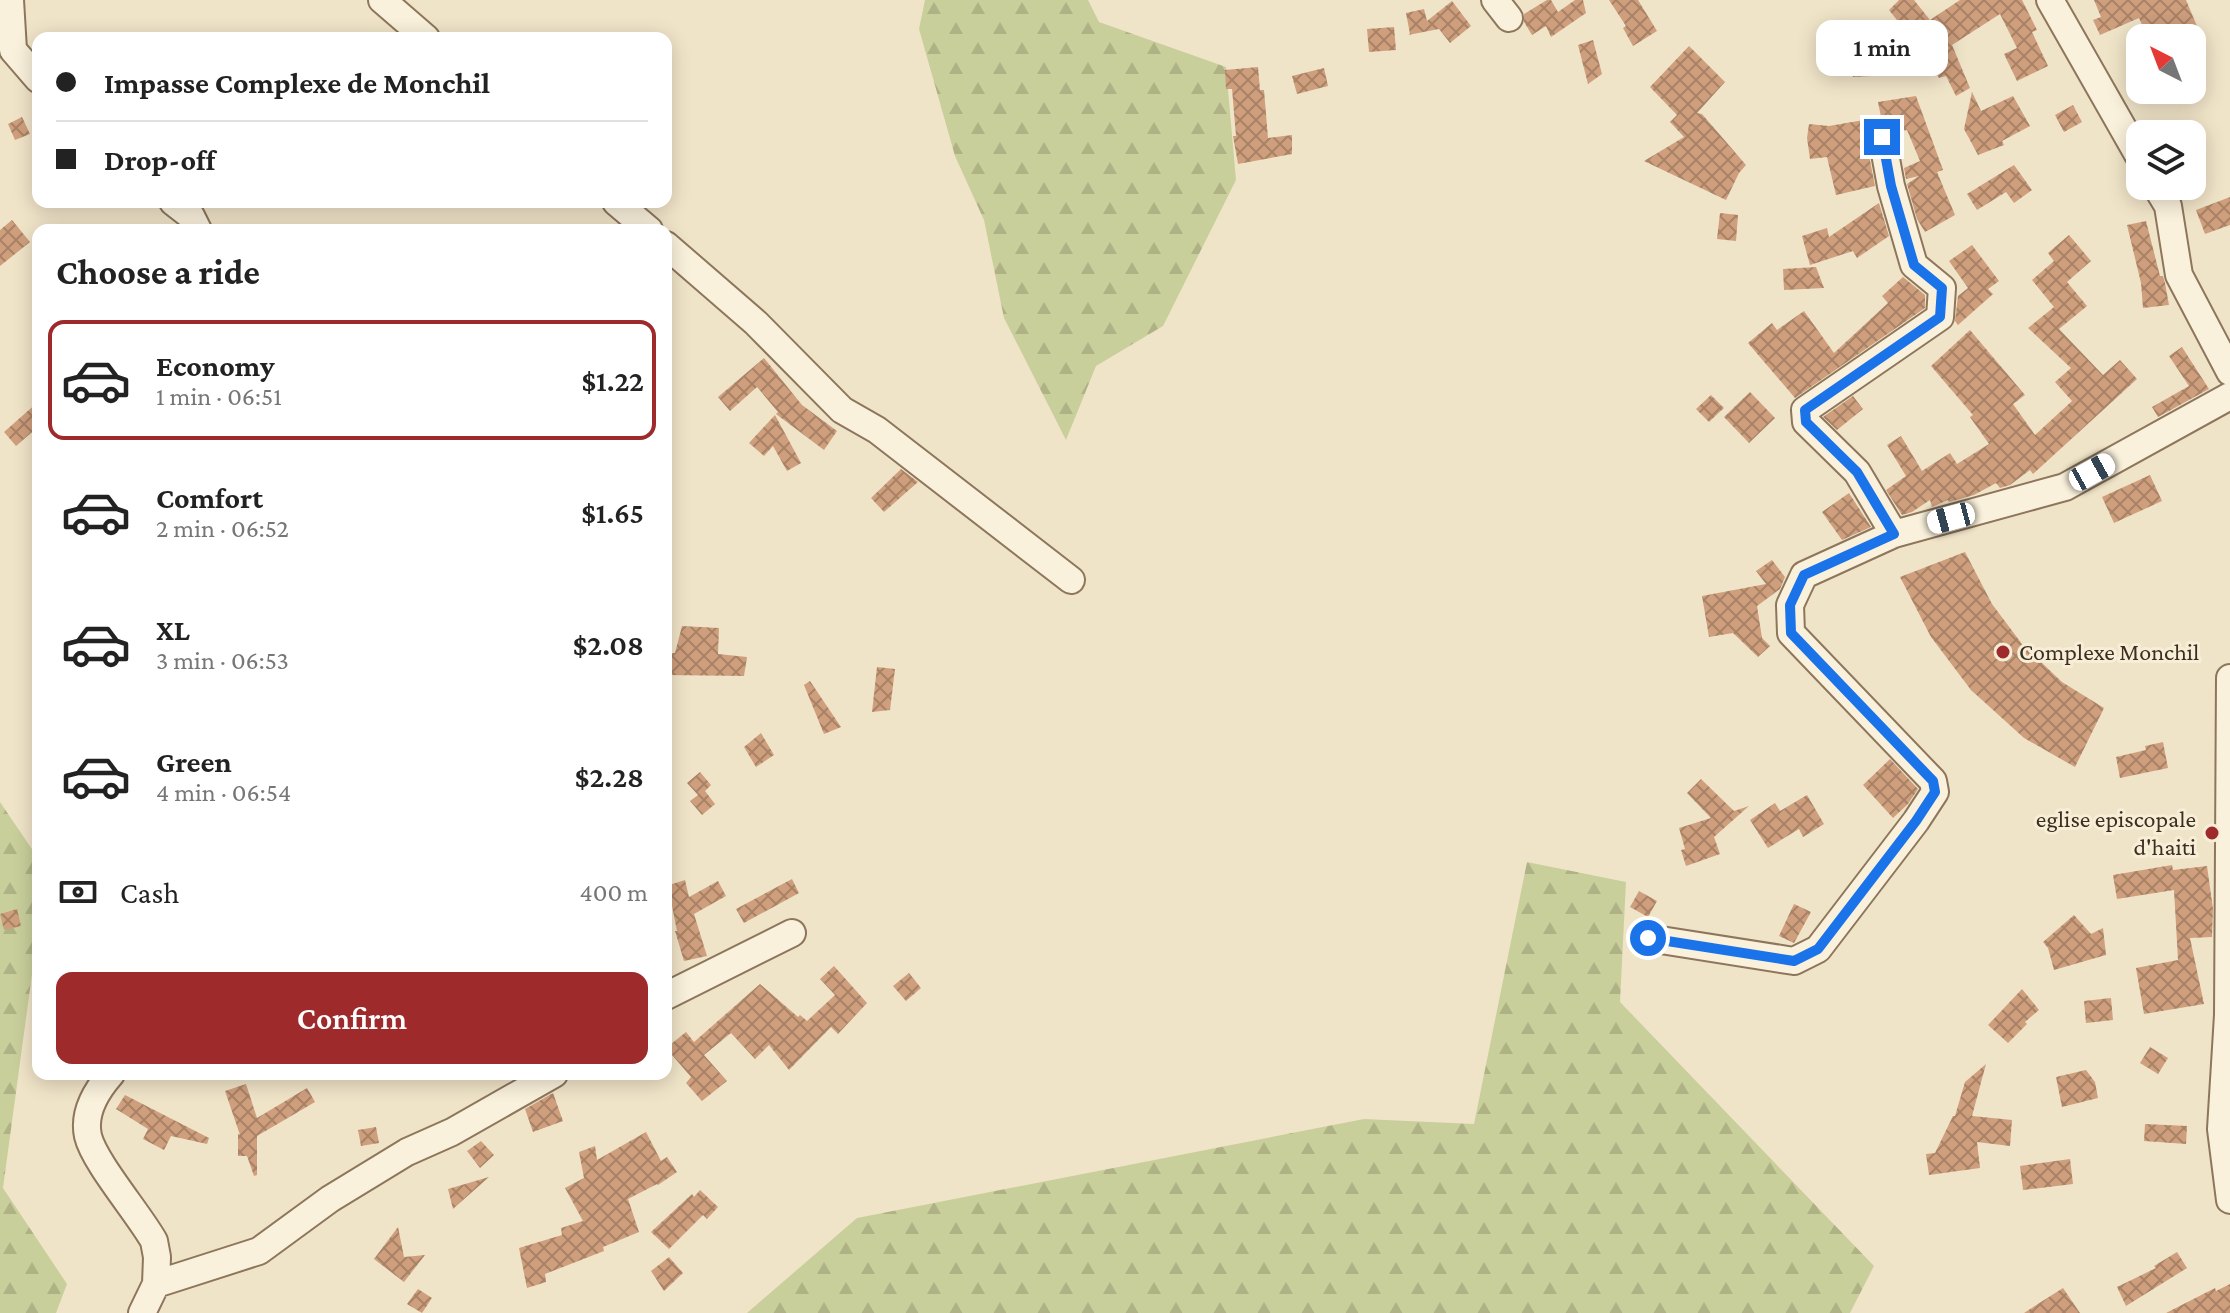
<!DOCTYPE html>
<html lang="en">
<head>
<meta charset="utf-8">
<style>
  :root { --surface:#fff; --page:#f6f6f6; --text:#222; --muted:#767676; --line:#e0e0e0; --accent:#9e2a2b }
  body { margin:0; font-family:"Crimson Pro",serif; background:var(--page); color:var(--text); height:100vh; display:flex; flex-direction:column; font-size:30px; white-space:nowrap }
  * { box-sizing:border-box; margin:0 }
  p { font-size:26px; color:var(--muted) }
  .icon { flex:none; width:44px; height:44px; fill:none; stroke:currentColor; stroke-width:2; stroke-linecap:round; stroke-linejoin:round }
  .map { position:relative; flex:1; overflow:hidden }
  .details { position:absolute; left:32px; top:224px; width:640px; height:856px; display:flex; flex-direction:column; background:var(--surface); border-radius:16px; box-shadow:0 4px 20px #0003 }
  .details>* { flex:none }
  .banner { position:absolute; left:32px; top:32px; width:640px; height:176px; border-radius:16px; box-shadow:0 4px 20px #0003; display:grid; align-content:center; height:176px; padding:0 24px; background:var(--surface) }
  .needle { width:52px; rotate:318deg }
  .tools { position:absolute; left:2126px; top:24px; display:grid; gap:16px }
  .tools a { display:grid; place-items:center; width:80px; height:80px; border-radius:16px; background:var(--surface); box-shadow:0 4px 20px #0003; font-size:40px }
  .end { position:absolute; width:36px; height:36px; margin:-18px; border:10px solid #1a73e8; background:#fff; box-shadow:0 0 0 4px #fff }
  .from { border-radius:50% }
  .bubble { position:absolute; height:56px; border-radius:16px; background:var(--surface); box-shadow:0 4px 20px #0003; font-size:26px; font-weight:600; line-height:56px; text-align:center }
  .car { position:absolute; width:24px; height:48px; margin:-24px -12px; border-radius:10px; box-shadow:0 0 6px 2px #0007; background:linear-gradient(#fff 24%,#345 0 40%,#fff 0 76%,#345 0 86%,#fff 0) }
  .banner b { display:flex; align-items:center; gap:28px; height:76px; font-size:30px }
  .banner b+b { border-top:2px solid var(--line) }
  .banner i { width:20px; height:20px; background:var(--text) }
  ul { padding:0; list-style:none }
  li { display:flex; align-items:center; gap:24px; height:120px; margin:0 16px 12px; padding:0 8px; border:4px solid transparent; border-radius:16px }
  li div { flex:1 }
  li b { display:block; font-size:30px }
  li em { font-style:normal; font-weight:600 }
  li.on { border-color:var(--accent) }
  li>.icon { width:72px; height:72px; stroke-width:1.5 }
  h2 { padding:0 24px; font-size:36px; line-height:96px }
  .pay { display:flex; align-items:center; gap:20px; height:88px; padding:0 24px; font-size:30px }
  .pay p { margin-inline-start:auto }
  .primary-button { display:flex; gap:16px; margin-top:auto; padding:16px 24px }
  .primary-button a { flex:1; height:92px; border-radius:16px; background:var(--accent); color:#fff; font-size:32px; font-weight:600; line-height:92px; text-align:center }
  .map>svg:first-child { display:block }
  .forest { fill:url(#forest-firs) }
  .building { fill:url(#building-cross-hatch) }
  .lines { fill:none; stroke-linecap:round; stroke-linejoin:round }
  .street-casing { stroke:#8d765c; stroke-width:30 }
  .street { stroke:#faf1dc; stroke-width:26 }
  .route { stroke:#1a73e8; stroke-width:10 }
  .poi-dot { fill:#9e2a2b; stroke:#f7eed8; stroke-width:3 }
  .labels { text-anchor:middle; stroke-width:6; stroke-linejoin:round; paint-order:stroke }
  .poi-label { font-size:24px; fill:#3d2e20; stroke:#f7eed8; text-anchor:start }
</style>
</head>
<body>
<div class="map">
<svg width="2230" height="1313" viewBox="0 0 2230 1313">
  <defs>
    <pattern id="forest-firs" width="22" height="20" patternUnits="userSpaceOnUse" patternTransform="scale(2)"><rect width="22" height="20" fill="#c9cf9b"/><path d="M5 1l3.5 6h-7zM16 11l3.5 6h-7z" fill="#aeb285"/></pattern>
    <pattern id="building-cross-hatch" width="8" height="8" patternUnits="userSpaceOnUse" patternTransform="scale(2)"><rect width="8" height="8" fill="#cf9f7d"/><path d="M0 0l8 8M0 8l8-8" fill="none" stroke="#a98266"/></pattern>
  </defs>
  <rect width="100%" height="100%" fill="#f0e4c8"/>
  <!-- forest -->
  <path class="forest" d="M925 0H1088L1099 22 1226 67 1236 180 1163 326 1096 366 1066 440 1004 318 984 220 955 156 919 29Z
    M0 802 38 858V930L3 1188 67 1284 56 1313H0Z
    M1527 862 1626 882 1620 1002 1874 1266 1850 1313H747L857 1218 1364 1119 1474 1124Z"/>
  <!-- building -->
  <path class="building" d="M1547 0H1551L1558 12 1575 0H1583L1586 13 1551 37 1546 26 1532 35 1524 22V14Z
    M1609 0H1638L1657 31 1633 46 1623 28 1626 26Z
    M1899 0H1914L1930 20 1960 0H2022L2037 30 2032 32 2048 66 2017 81 2004 54 2017 48 2000 14 1952 45 1970 88 1956 96 1946 76 1939 78 1912 26 1904 29 1889 10Z
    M2094 0H2186L2202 38H2148L2139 18 2100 35 2093 20 2101 17Z
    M1452 1 1471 26 1450 43 1439 29 1408 35 1410 34 1406 13 1424 9 1427 21Z
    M1394 27 1396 50 1369 52 1367 29Z
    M1593 40 1602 74 1588 84 1578 45Z
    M1689 46 1725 82 1697 113 1702 114 1746 165 1739 173 1726 200 1644 161 1684 137 1670 122 1677 115 1650 87Z
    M1869 52 1871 76 1853 77 1851 53Z
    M1258 67 1260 90H1264L1268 138 1292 135V154L1238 164 1233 136H1236L1232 89H1226L1225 70Z
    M1324 68 1328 86 1297 94 1292 76Z
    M1972 92 1981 111 2013 96 2030 126 2002 141 2004 145 1978 155 1964 129Z
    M1916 96 1943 170 1937 172 1955 215 1925 232 1917 219 1907 184 1919 176 1906 179 1904 168 1920 161 1907 130 1897 132 1887 122H1878L1871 125 1866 140 1875 186 1836 195 1827 157 1810 159 1807 138 1809 124 1829 126 1881 117 1878 102Z
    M2073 105 2082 122 2064 132 2055 115Z
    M22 117 30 134 15 140 8 124Z
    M2014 165 2032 190 2014 203 2006 192 1977 210 1967 194Z
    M2230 197V225L2205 234 2196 210Z
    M1879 203 1889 236 1857 258 1853 251 1810 265 1802 236 1827 228 1829 237Z
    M1720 213 1738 215 1736 241 1717 239Z
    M12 220 30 242 0 266V230Z
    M2146 221 2160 276H2163L2165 283 2169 305 2143 308 2141 283 2127 225Z
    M2069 235 2091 261 2067 282 2087 306 2059 329 2103 375 2120 360 2137 379 2033 474 2030 470 2010 485 2000 488 1996 483 1974 495 1949 502 1948 500 1932 507 1930 500 1912 512 1902 515 1886 490 1906 476 1887 445 1901 436 1922 471 1950 453 1957 464 1989 444 1970 417 1973 415 1931 366 1970 330 2025 395 2013 404 2035 435 2072 401 2055 382 2071 368 2028 328 2054 307 2032 280 2054 261 2048 253Z
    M1972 245 1999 281 1988 289 1993 294 1958 325 1955 321 1958 296 1968 288 1949 261Z
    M1816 267 1824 288 1784 290 1783 269Z
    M1903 277 1925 295V308L1795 398 1748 343 1772 323 1777 330 1804 311 1834 353 1888 303 1882 296Z
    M2182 347 2209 389 2158 417 2152 407 2189 386 2169 356Z
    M764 358 802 405 837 431 824 450 776 414 778 412 757 387 730 411 718 397Z
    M1750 392 1775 418 1749 443 1724 417Z
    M1711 395 1724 408 1709 422 1696 409Z
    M1853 396 1863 409 1837 430 1823 417Z
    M38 402V427L16 446 4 432Z
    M775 415 801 463 787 471 773 446 764 456 749 443Z
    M901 469 918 482 884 512 871 498Z
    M2150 475 2162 501 2114 523 2102 497Z
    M1849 493 1871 527 1842 540 1822 512Z
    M1965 552 1992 604 2022 644 2062 682 2104 708 2075 767 2024 738 1971 690 1931 637 1900 577Z
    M1772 560 1785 577 1780 589 1757 606 1762 638 1770 646 1758 657 1733 633 1709 637 1702 596 1766 584 1756 571Z
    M682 626 719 628 718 654 747 657 744 676 666 675V653H675Z
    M877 667 895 669 890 710 872 712Z
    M810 681 841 727 824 734 804 685Z
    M761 733 774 755 756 767 744 747Z
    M2163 742 2168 768 2120 778 2116 757 2146 750 2145 746Z
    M1890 759 1918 789 1908 804 1893 818 1863 785Z
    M700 772 711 785 705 791 715 804 702 815 690 801 698 795 687 783Z
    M1701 779 1734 811 1749 806 1714 837 1720 854 1686 866 1681 850 1685 849 1679 828 1711 818 1687 793Z
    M1807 795 1824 824 1803 837 1799 829 1768 848 1750 820 1775 803 1780 811Z
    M2172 865 2173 870 2207 866 2213 909 2212 937 2190 938 2204 1004 2144 1014 2136 968 2178 960 2174 890 2117 899 2113 875Z
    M792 879 799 893 744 923 736 909Z
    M685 880 689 897 718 881 726 896 694 914 707 956 684 961 675 931H677L671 901 666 902V886Z
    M1639 891 1657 901 1648 917 1630 907Z
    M1794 904 1811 912 1794 943 1779 936Z
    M17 909 21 926 4 930 0 914Z
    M2074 915 2091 934 2103 928 2106 955 2054 970 2048 948 2043 942Z
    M834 966 867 1003 838 1034 831 1027 789 1070 769 1045 755 1059 731 1033 704 1055 727 1081 702 1101 686 1083 691 1077 666 1048 686 1032 694 1042 760 984 798 1017 800 1015 807 1021 835 995 820 979Z
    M909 973 921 988 906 1001 893 986Z
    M2022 989 2039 1010 2025 1022 2027 1024 2008 1043 1988 1025Z
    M2111 998 2113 1020 2086 1023 2084 1001Z
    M2150 1047 2168 1058 2158 1074 2140 1063Z
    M1986 1064 1972 1116 2012 1120 2010 1146 1977 1142 1980 1168 1929 1175 1926 1154 1935 1153 1953 1116H1955L1965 1082Z
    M2086 1070 2095 1082 2098 1098 2062 1107 2056 1077Z
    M246 1084 257 1118 307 1088 315 1102 257 1136V1175L254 1176 247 1156H238V1134L240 1135 225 1091Z
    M553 1093 563 1121 533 1132 525 1109Z
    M125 1095 209 1138 207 1144 171 1136 164 1150 143 1139 148 1129 116 1109Z
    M2145 1124 2187 1126 2186 1144 2144 1141Z
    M376 1127 379 1143 361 1146 358 1130Z
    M646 1132 661 1161 667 1157 677 1172 658 1185 657 1184 628 1199 639 1232 603 1247 604 1251 545 1274 546 1282 527 1288 519 1248 562 1235 561 1228 583 1221 565 1188 584 1178 579 1152 595 1146 597 1160Z
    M481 1141 494 1155 480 1168 467 1151Z
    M2070 1159 2073 1184 2023 1190 2020 1166Z
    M489 1177 453 1209 448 1189Z
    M700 1190 718 1207 707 1219 703 1215 669 1249 651 1232 692 1194 694 1197Z
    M398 1227 404 1257 425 1255 404 1282 374 1259Z
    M2177 1252 2187 1268 2126 1306 2117 1287 2156 1268 2154 1266Z
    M669 1257 683 1273 664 1291 651 1271Z
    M2230 1284V1313H2166L2215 1288 2216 1291Z
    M2063 1288 2080 1313H2024Z
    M418 1289 432 1298 422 1313 407 1304Z"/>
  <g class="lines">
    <defs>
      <path id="street" d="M10 0 13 50 38 79
        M382 0 426 38
        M1495 0 1509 18
        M2050 0 2140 158
        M1882 137 1891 186 1914 265 1942 288 1940 317 1805 410 1806 422 1857 472 1894 534
        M2156 186 2168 206 2179 275 2230 372
        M173 202 191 216 198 230
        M616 202 649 230
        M666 245 756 323 842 410 877 430 1071 580
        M2230 678 2228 1015 2221 1129 2230 1200
        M1648 938 1794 961 1818 949 1916 821 1935 792 1933 781 1791 633 1790 605 1804 575 1894 534 2065 487 2230 396
        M666 996 792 933
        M111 1074C97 1090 83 1113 88 1136 94 1162 139 1214 154 1241L157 1257 156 1284 142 1313
        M156 1284 259 1251 330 1199 407 1152 452 1132 554 1074"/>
    </defs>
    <!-- street casing -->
    <use href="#street" class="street-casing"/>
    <!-- street -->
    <use href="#street" class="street"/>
  </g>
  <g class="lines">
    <!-- route -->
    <path class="route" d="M1648 938 1794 961 1818 949 1916 821 1935 792 1933 781 1791 633 1790 605 1804 575 1894 534 1857 472 1806 422 1805 410 1940 317 1942 288 1914 265 1891 186 1882 137"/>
  </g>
  <!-- markers -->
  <g class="poi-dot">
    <circle cx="2003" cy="652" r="8"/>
    <circle cx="2212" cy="833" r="8"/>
  </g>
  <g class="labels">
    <!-- poi labels -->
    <g class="poi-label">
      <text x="2019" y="660">Complexe Monchil</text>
      <text x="2196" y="827" text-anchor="end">eglise episcopale<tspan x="2196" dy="28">d'haiti</tspan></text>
    </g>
  </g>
</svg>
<div class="tools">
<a><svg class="needle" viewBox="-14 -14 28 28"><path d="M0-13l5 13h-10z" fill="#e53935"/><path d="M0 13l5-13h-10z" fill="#767676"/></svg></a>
<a><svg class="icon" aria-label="layers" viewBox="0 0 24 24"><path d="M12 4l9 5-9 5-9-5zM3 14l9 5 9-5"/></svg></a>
</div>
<i class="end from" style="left:1648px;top:938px"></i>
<i class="end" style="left:1882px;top:137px"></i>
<div class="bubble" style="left:1816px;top:20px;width:132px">1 min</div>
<i class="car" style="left:2092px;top:472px;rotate:61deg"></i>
<i class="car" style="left:1951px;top:518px;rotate:255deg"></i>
<div class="banner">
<b><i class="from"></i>Impasse Complexe de Monchil</b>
<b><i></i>Drop-off</b>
</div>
<section class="details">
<h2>Choose a ride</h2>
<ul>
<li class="on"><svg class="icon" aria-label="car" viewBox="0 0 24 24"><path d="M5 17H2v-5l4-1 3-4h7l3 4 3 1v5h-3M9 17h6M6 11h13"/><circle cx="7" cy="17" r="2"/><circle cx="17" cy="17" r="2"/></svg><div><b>Economy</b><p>1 min · 06:51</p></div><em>$1.22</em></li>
<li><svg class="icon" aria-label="car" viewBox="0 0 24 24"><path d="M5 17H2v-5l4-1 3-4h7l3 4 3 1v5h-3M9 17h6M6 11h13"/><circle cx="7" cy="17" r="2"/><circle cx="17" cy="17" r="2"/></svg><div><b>Comfort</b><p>2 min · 06:52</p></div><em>$1.65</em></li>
<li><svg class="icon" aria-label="car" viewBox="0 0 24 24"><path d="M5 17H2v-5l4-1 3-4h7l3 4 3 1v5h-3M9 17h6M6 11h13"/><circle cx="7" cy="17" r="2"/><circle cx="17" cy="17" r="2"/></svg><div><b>XL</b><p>3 min · 06:53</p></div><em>$2.08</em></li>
<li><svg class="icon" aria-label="car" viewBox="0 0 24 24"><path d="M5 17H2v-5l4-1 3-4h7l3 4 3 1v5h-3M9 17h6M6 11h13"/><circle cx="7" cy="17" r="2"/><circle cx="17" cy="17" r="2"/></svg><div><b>Green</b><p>4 min · 06:54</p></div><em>$2.28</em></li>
</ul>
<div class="pay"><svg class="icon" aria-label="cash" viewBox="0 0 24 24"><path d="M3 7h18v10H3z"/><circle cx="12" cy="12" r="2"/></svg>Cash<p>400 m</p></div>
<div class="primary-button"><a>Confirm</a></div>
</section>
</div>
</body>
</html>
